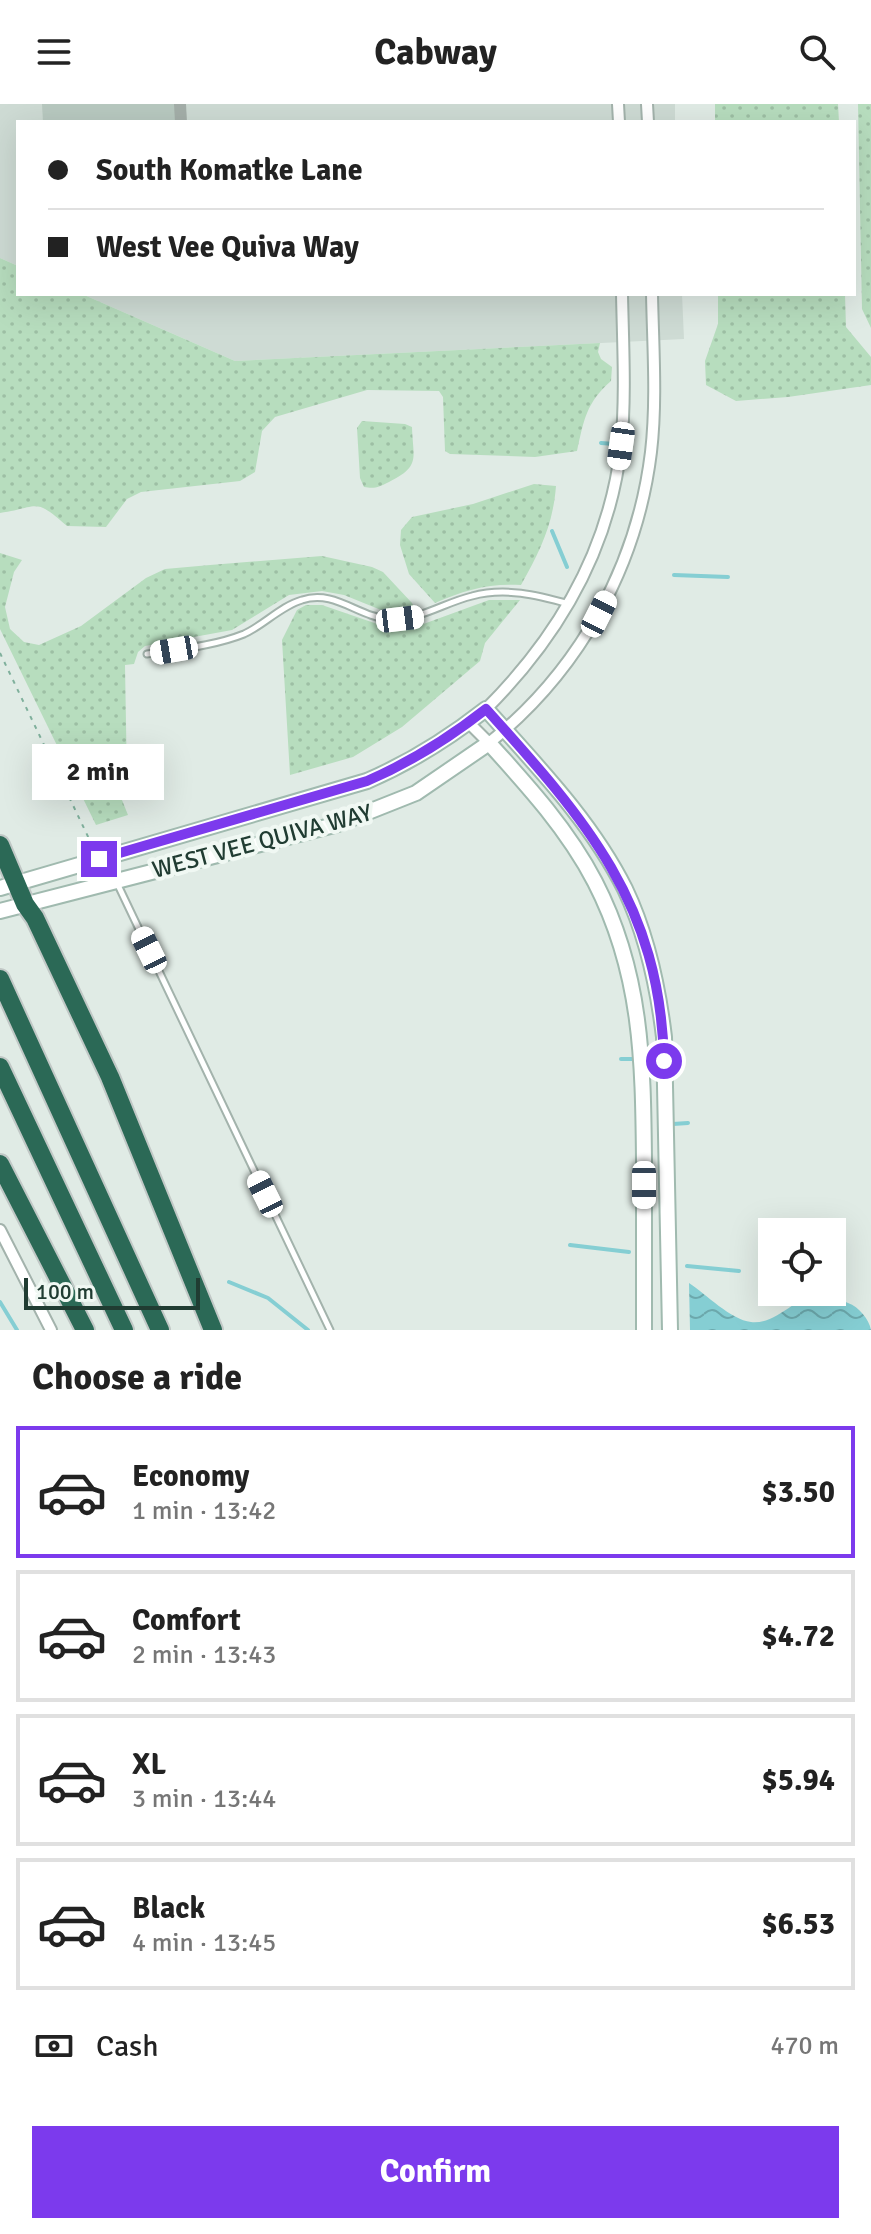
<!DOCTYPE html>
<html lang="en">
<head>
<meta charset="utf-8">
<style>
  :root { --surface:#fff; --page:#f2f2f2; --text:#222; --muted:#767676; --line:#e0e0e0; --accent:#7c3aed }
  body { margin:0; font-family:Signika,sans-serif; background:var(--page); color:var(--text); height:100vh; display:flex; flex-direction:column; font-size:30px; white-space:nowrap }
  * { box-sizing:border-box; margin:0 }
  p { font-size:26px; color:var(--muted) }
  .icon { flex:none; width:44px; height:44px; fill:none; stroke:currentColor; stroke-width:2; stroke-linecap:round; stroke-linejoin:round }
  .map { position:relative; height:1226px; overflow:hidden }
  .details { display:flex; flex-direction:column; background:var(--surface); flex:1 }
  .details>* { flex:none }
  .banner { position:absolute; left:16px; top:16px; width:840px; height:176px; border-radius:0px; box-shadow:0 8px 32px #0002; display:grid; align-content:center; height:176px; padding:0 32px; background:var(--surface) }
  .tools { position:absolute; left:758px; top:1114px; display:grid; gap:16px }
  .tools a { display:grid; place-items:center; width:88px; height:88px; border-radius:0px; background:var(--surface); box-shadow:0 8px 32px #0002; font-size:40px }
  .scale { position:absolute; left:24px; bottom:20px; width:176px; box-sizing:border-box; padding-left:8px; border:4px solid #203c32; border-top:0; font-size:22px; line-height:28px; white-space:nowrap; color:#203c32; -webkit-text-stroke:6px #f0f8f3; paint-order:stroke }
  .end { position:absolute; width:36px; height:36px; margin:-18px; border:10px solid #7c3aed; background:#fff; box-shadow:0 0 0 4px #fff }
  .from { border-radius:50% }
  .bubble { position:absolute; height:56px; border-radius:0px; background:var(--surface); box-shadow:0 8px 32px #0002; font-size:26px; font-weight:700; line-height:56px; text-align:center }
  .car { position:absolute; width:24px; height:48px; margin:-24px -12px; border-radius:10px; box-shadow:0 0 6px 2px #0007; background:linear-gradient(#fff 24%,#345 0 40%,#fff 0 76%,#345 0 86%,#fff 0) }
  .banner b { display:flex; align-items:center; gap:28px; height:76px; font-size:30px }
  .banner b+b { border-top:2px solid var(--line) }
  .banner i { width:20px; height:20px; background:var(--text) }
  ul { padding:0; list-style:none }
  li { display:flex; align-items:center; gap:24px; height:132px; margin:0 16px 12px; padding:0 16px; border:4px solid var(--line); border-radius:0px }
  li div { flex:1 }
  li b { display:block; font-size:30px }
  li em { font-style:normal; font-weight:700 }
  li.selected { border-color:var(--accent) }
  li>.icon { width:72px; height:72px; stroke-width:1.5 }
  h2 { padding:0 32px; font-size:36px; line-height:96px }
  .pay { display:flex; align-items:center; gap:20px; height:88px; padding:0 32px; font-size:30px }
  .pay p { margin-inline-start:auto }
  .action { display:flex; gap:16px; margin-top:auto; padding:16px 32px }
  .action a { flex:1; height:92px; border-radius:0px; background:var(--accent); color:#fff; font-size:32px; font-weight:700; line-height:92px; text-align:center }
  header { display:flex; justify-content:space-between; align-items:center; height:104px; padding:0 32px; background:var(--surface); font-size:36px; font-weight:700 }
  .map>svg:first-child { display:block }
  .built { fill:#cedbd4 }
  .grass { fill:url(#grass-dots) }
  .water { fill:url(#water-waves) }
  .shadow { fill:#0003 }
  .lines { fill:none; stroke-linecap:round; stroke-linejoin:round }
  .stream { stroke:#85ced3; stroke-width:4 }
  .building { fill:#b8c9c0 }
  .lane-casing { stroke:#a3b3ac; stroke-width:9 }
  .street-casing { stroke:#a3b3ac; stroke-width:14 }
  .secondary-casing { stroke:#a0baaf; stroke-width:18 }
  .highway-casing { stroke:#c1c8c6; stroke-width:22 }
  .path { stroke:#7fb09c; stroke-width:2; stroke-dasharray:4 6; stroke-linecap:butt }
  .lane { stroke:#fff; stroke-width:5 }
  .street { stroke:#fff; stroke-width:10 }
  .secondary { stroke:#fff; stroke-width:14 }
  .highway { stroke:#2b6956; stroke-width:18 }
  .route { stroke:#7c3aed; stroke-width:10 }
  .labels { text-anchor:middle; stroke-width:8; stroke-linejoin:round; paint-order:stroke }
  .street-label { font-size:24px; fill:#203c32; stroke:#f0f8f3 }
</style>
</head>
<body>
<header><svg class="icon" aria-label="menu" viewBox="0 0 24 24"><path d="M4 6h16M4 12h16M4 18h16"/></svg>Cabway<svg class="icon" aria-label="search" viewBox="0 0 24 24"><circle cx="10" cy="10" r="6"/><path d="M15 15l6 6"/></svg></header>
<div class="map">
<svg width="871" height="1226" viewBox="0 0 871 1226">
  <defs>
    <pattern id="grass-dots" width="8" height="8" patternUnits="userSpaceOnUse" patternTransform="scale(2)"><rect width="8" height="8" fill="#b7ddbe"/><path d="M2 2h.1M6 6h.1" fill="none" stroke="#9dbfa4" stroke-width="1.8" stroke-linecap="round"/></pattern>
    <pattern id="water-waves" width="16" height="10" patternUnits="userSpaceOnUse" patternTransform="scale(2)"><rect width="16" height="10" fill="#85ced3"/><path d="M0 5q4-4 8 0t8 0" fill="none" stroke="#6ca8ac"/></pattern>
  </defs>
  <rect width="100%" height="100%" fill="#e0ebe5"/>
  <!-- built -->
  <path class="built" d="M0 0H675V18H18V162L0 154Z
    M82 190H682L684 235 235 257Z"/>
  <!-- grass -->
  <path class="grass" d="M715 0H838L839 18H715Z
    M858 0H871V224L862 205Z
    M0 154 18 162V190H82L235 257 600 239 598 248 601 255 612 263 611 277C586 299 584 316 577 347L535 353 450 350 445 347 443 293 439 287 367 286 275 313 262 327 255 368 240 377 141 388 127 395 106 423 67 422C34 393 40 403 0 409Z
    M718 190H845L846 223 871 253V281L788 293 736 297 706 281 705 257 718 220Z
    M362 317 405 320 412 323C413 355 421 362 389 378 379 383 375 385 364 383L360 374 357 324Z
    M534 380 556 382C553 421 540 447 521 481 489 479 464 486 435 499L409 470 400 441 401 426 412 413 473 400Z
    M0 449 22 456 14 468 5 503 10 525 24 538 39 541 81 522 146 474 165 465 210 461 322 452 372 463 383 468 412 499 416 507 381 506 344 491 322 487 289 491 232 526 145 542 138 548 134 560 125 561 127 677 119 681 118 686 128 711 96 721 0 525Z
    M489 496H520L485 539 480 557 402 623 353 653 290 671 282 536 297 506 306 501H322L386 523 418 522Z"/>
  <!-- water -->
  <path class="water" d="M689 1179C706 1190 731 1216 751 1218 779 1221 797 1188 825 1190 832 1191 841 1196 848 1199 859 1203 869 1215 871 1226H690Z"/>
  <!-- shadow -->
  <path class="shadow" d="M43 0H186L187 18H44Z"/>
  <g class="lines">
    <!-- stream -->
    <path class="stream" d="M601 339 614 340
      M552 427 567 463
      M674 471 728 473
      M621 955H636
      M673 1020 688 1019
      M570 1141 629 1148
      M687 1162 739 1167
      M229 1178 268 1194 308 1226
      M0 1198 17 1226"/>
  </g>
  <!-- building -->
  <path class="building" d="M42 0H174L175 18H43Z"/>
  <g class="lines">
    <defs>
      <path id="lane" d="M147 550C179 545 214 542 244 530 264 521 281 502 302 496 335 485 359 514 390 515 421 516 443 499 472 492 505 483 537 491 569 500
        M117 779 330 1226"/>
      <path id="street" d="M618 0 619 18
        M647 0 648 18
        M486 605C558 533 609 446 621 343 626 293 623 241 622 190
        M469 619 489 639C579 567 637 463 651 348 657 297 653 242 652 190
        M0 1126 51 1226"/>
      <path id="secondary" d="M0 784 367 677C411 658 449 634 486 605 536 661 591 717 625 785 647 831 658 883 664 933L670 1226
        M0 807 338 720 416 689 489 639C528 682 568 726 595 778 642 869 643 957 644 1056 644 1113 644 1169 644 1226"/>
      <path id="highway" d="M0 741 25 800 35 814 110 973 213 1226
        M0 875 160 1226
        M0 963 124 1226
        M0 1060 85 1226"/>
    </defs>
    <!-- lane casing -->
    <use href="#lane" class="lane-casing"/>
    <!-- street casing -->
    <use href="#street" class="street-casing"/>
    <!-- secondary casing -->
    <use href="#secondary" class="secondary-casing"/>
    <!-- highway casing -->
    <use href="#highway" class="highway-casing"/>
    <!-- path -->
    <path class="path" d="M0 549 93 743"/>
    <!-- lane -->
    <use href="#lane" class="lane"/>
    <!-- street -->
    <use href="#street" class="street"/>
    <!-- secondary -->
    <use href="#secondary" class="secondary"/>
    <!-- highway -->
    <use href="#highway" class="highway"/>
  </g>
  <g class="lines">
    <!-- route -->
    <path class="route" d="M99 755 367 677C411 658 449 634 486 605 586 716 660 799 664 957"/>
  </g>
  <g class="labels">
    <!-- street labels -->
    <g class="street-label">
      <text transform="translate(262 737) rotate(-15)" y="8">WEST VEE QUIVA WAY</text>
    </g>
  </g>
</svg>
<div class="tools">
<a><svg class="icon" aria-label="locate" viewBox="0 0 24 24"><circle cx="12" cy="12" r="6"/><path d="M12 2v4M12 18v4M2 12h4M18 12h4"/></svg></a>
</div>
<div class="scale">100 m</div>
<i class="end from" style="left:664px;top:957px"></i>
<i class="end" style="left:99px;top:755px"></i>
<div class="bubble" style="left:32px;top:640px;width:132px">2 min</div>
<i class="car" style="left:621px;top:342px;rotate:188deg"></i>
<i class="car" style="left:599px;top:510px;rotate:27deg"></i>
<i class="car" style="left:400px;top:515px;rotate:83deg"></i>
<i class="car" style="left:174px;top:546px;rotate:260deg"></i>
<i class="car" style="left:149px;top:846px;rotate:334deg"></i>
<i class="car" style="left:644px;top:1081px;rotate:180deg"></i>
<i class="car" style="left:265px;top:1090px;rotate:334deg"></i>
<div class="banner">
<b><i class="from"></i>South Komatke Lane</b>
<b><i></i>West Vee Quiva Way</b>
</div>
</div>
<section class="details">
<h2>Choose a ride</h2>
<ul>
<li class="selected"><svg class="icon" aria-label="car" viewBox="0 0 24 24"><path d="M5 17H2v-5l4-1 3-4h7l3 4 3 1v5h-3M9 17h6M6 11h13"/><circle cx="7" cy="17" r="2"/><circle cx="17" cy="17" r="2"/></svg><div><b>Economy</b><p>1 min · 13:42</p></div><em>$3.50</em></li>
<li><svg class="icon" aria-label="car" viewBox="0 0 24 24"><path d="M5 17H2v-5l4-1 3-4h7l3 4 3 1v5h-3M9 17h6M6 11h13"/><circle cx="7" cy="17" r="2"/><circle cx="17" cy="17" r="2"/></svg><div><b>Comfort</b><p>2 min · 13:43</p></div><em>$4.72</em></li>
<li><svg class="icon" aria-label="car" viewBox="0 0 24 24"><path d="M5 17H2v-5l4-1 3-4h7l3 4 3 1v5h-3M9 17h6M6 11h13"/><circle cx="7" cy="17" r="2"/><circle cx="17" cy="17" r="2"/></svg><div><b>XL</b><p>3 min · 13:44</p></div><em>$5.94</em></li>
<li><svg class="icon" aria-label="car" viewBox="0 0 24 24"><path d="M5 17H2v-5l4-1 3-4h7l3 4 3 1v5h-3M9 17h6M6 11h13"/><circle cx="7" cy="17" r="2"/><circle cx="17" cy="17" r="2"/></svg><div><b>Black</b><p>4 min · 13:45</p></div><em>$6.53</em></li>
</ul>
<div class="pay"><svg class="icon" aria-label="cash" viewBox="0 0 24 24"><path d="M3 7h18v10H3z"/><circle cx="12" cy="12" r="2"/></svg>Cash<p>470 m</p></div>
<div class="action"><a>Confirm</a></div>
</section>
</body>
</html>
